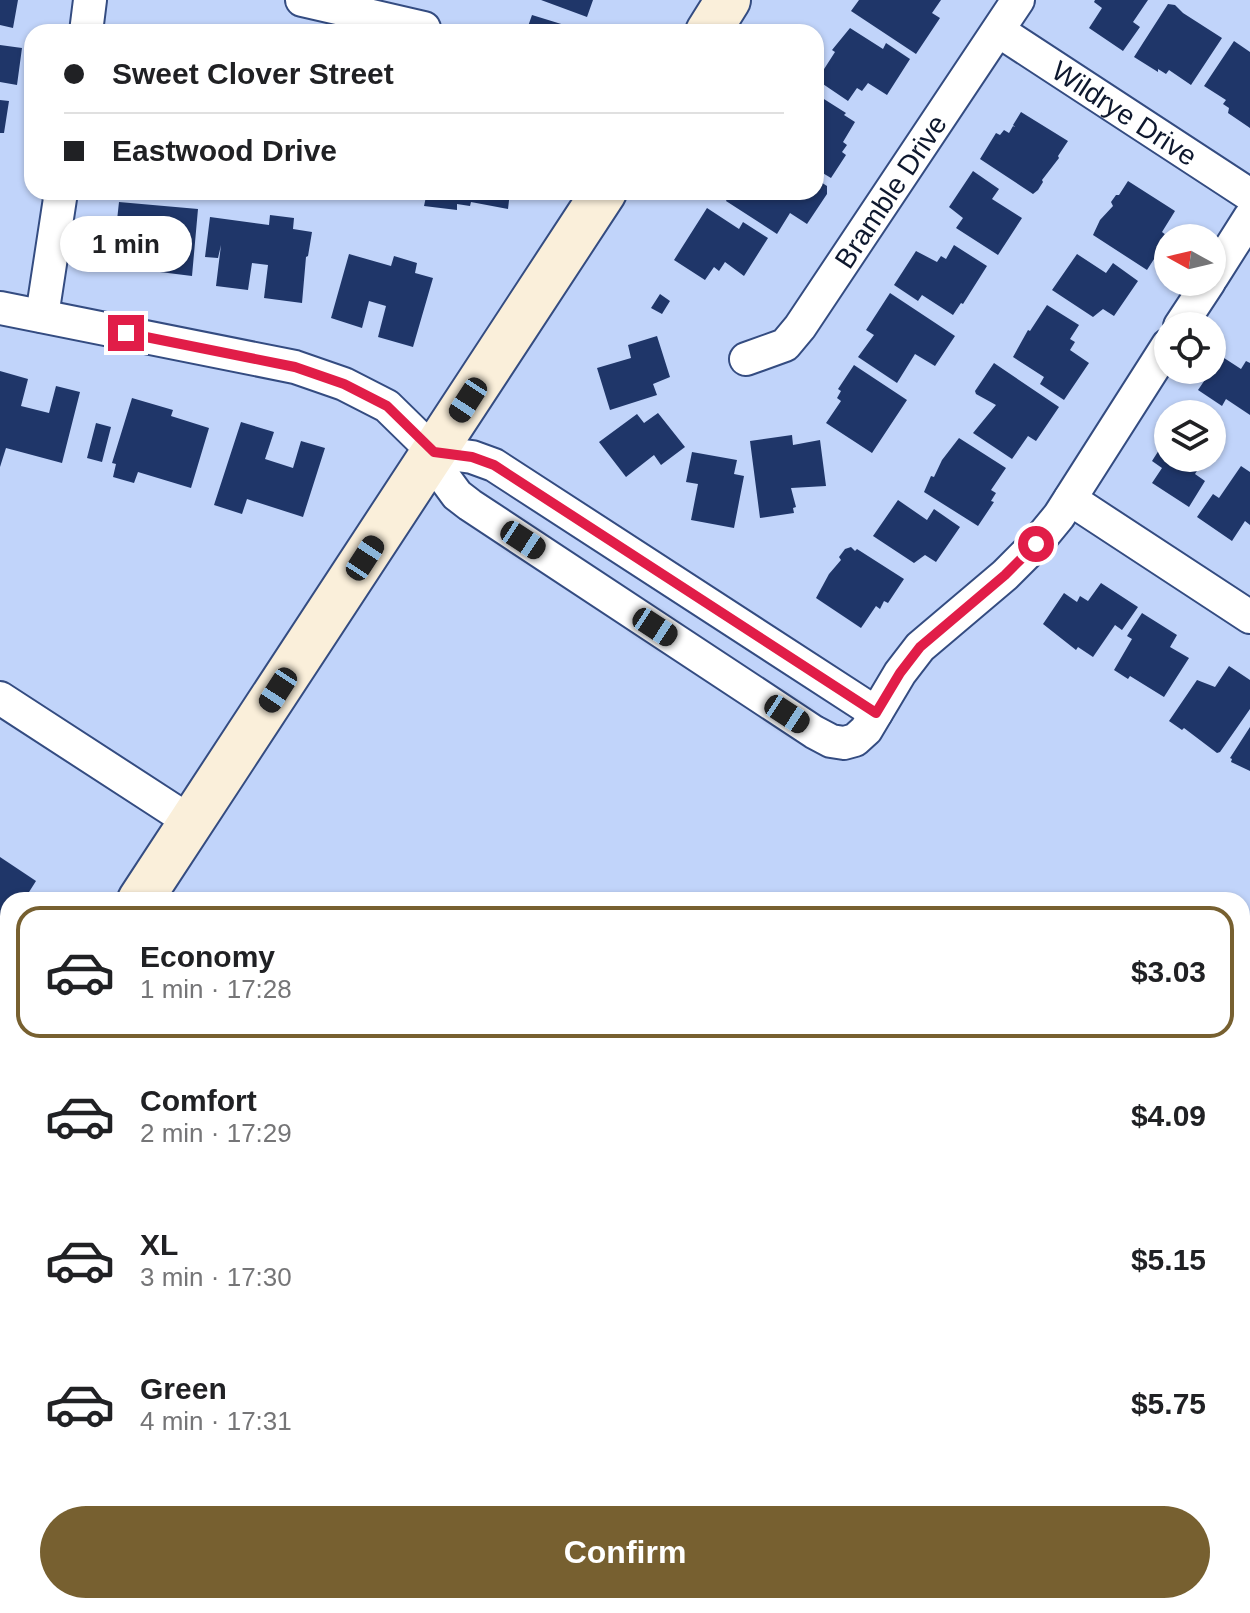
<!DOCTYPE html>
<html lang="en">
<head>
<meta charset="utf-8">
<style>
  :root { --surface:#fff; --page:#f2f2f2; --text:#202124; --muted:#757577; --line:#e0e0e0; --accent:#776030 }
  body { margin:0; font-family:Helvetica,sans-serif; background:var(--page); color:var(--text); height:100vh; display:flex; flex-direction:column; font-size:30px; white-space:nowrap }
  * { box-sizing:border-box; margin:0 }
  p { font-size:26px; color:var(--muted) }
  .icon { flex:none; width:44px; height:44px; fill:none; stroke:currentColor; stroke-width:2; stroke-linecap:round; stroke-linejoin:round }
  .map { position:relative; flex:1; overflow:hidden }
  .side { position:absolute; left:0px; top:892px; width:1250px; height:722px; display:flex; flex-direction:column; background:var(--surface); border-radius:24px 24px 0 0; box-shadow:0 2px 6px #0004 }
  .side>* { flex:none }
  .guide { position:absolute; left:24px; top:24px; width:800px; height:176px; border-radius:24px; box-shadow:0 2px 6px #0004; display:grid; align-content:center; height:176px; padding:0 40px; background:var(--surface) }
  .needle { width:52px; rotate:278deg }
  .tools { position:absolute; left:1154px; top:224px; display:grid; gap:16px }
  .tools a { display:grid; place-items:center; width:72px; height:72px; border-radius:50%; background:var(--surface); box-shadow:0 2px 6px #0004; font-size:40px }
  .end { position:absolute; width:36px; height:36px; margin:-18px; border:10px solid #e11d48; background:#fff; box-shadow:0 0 0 4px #fff }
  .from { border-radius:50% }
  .bubble { position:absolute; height:56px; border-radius:28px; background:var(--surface); box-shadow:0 2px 6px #0004; font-size:26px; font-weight:600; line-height:56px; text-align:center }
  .car { position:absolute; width:24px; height:48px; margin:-24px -12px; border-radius:10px; box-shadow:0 0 6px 2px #0007; background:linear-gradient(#222 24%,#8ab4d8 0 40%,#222 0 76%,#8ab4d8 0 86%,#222 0) }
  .guide b { display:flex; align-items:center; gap:28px; height:76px; font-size:30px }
  .guide b+b { border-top:2px solid var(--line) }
  .guide i { width:20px; height:20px; background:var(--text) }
  ul { padding:14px 0 0; list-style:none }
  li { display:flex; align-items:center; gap:24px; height:132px; margin:0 16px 12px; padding:0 24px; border:4px solid transparent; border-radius:24px }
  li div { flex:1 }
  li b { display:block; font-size:30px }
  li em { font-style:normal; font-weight:600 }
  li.current { border-color:var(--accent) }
  li>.icon { width:72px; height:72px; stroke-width:1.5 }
  .cta { display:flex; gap:16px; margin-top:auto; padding:16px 40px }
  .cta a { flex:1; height:92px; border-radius:48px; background:var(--accent); color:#fff; font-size:32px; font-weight:600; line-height:92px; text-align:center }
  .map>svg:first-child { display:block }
  .green { fill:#5bbb5e }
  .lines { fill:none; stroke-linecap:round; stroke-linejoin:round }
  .stream { stroke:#844c92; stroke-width:8 }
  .building { fill:#1f3669 }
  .lane-casing { stroke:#344c81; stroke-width:20 }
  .street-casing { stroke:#344c81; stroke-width:36 }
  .secondary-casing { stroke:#344c81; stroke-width:48 }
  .path { stroke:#6a7997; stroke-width:5; stroke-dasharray:6 4; stroke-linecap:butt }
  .lane { stroke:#fff; stroke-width:16 }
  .street { stroke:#fff; stroke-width:32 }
  .secondary { stroke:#faefda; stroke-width:44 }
  .route { stroke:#e11d48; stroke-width:10 }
  .labels { text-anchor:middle; stroke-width:8; stroke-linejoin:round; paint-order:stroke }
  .street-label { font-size:28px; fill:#0e182e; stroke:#f1f5fb }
</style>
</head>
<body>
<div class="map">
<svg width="1250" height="1613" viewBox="0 0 1250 1613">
  <rect width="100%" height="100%" fill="#c1d4fa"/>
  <!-- green -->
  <path class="green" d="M0 1447 8 1450V1606H339L348 1613H0Z
    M505 1606H740L736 1613H500Z"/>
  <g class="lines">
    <!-- stream -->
    <path class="stream" d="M0 1497 8 1501
      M172 1606 184 1613"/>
  </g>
  <!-- building -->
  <path class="building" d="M0 0H18L13 28 0 25Z
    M541 0H593L587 17Z
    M859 0H941L932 13 940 18 916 54 851 11Z
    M1095 0H1148L1133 22 1140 27 1123 51 1089 28 1102 8 1094 2Z
    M1168 4 1175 5 1183 13 1222 38 1191 85 1169 70 1166 74 1158 69V72L1134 57Z
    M532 15 584 31V32H526Z
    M850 28 883 49 886 43 910 59 887 95 868 83 862 91 857 88 848 101 817 80 835 52 832 50Z
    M1234 41 1250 52V128L1228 113 1229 108 1223 104 1226 100 1204 86Z
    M0 45 22 48 17 85 0 82Z
    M816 94 846 113 844 115 855 122 843 142 847 145 842 152 846 155 831 178 816 169Z
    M0 100 9 101 4 133H0Z
    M1021 112 1068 141 1058 156 1059 158 1042 180 1043 182 1038 190 1033 194 980 159 996 133 1000 135 1004 130 1009 133 1013 126 1015 127 1013 125Z
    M973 171 999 189 992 199 1022 218 998 255 956 228 963 218 949 207Z
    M816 179 827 186V194L807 224 790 213 777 234 726 201 730 192H816Z
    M1128 181 1175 211 1162 232 1166 235 1160 243 1163 245 1147 270 1093 235 1100 220 1113 206 1111 202 1116 195H1119Z
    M427 192H510L508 209 471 202 470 206 457 204V210L424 206Z
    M119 202 198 209 192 276 112 266Z
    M707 208 739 229 743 222 768 238 744 276 725 262 719 271 714 267 705 280 674 260Z
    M270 215 294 218 293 229 312 232 308 256 306 257 302 303 264 298 268 265 252 263 248 290 216 286 221 245 218 258 205 257 210 217 269 225Z
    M954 245 987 266 963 304 961 303 953 315 922 295 918 301 894 285 916 251 937 262 941 256 946 259Z
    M349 254 391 266 394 256 417 263 415 273 433 278 413 347 378 337 386 306 369 301 362 328 331 318Z
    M1077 254 1106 273 1113 263 1138 281 1114 316 1103 309 1093 317 1052 290Z
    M890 293 955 336 935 366 915 354 897 383 858 357 874 335 866 330Z
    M660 294 670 301 662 314 651 308Z
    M1047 305 1079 325 1070 339 1075 342 1070 350 1089 363 1064 400 1040 384 1044 377 1013 357 1028 330 1030 331Z
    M657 336 670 377 653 384 657 395 610 410 597 368 631 358 628 345Z
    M1221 356 1241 369 1246 361 1250 363V415L1226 399 1222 406 1198 390Z
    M994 363 1059 407 1036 441 1028 436 1012 459 973 433 996 405 976 394 975 391Z
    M854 365 907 400 872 453 826 423 841 401 837 398 841 391 838 389Z
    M0 371 28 379 21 406 49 413 56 386 80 392 62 463 6 448 0 467Z
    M132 398 173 410 171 416 209 428 191 488 138 472 134 483 113 477 116 464 112 463Z
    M658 413 685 447 661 465 654 455 626 477 599 442 637 414 644 423Z
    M241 422 274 432 265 459 293 468 301 441 325 448 303 517 247 499 242 514 214 505Z
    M96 423 111 427 102 462 87 458Z
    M792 435 793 445 820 440 826 486 791 488 796 507 793 508 794 513 760 518 750 441Z
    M1168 436V458H1205L1195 474 1205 481 1189 507 1152 483 1162 468 1152 461Z
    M959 438 1006 468 991 490 996 493 991 501 994 502 978 526 924 492 931 476 934 477 942 460Z
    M692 452 737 460 734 474 744 476 734 528 691 520 698 484 686 482Z
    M1241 466 1250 472V525L1245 521 1232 541 1197 517 1213 494 1219 498Z
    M898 500 927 520 934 509 960 527 936 562 925 555 914 563 873 536Z
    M851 547 855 551 857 549 904 579 888 603 884 601 880 609 876 606 861 628 816 598 829 574 841 560 839 557 845 549Z
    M1101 583 1138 607 1122 630 1115 625 1093 657 1078 647 1076 650 1043 624 1064 593 1077 602 1080 596 1088 601Z
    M1142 613 1177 635 1170 647 1189 658 1164 697 1130 676 1128 679 1114 670 1132 639 1127 636Z
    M1229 666 1250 680V709L1220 752 1217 753 1184 728 1182 730 1169 721 1197 680 1215 687Z
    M1250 727V771L1231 762 1232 759 1230 758Z
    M0 857 36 881 24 900H8V932L0 945Z
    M375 1606H407L402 1613H384Z"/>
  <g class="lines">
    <defs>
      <path id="lane" d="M0 1147 8 1151
        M0 1416 8 1419
        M460 1613 464 1606"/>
      <g id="street">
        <path d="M302 0 424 28"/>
        <path id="s1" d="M999 31 1250 195"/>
        <path d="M86 32 90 0"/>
        <path d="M1212 277 1250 217"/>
        <path d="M0 308 295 367 344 384 387 406 434 452 446 480 457 495 470 505 814 732 831 741 844 743 855 740 866 730 900 673 920 647 1005 575 1036 544 1059 516 1168 345"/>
        <path d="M42 316 61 192"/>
        <path d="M1180 326 1209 282"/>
        <path id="s2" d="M746 359 785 345 800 327 1018 0"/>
        <path d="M434 452 472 457 494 465 876 713"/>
        <path d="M1070 499 1250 617"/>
        <path d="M0 698 191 822"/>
      </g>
      <path id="secondary" d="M708 32 728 0
        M140 900 604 192
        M0 1113 8 1100"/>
    </defs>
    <!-- lane casing -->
    <use href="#lane" class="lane-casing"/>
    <!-- street casing -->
    <use href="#street" class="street-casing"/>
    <!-- secondary casing -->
    <use href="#secondary" class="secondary-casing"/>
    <!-- path -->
    <path class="path" d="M0 1597 8 1599
      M34 1606 56 1613
      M315 1606 331 1613
      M690 1613 693 1606"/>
    <!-- lane -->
    <use href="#lane" class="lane"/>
    <!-- street -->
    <use href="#street" class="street"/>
    <!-- secondary -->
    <use href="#secondary" class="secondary"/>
  </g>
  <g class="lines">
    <!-- route -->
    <path class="route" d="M126 333 295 367 344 384 387 406 434 452 472 457 494 465 876 713 900 673 920 647 1005 575 1036 544"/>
  </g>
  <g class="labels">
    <!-- street labels -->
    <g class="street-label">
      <text dy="10" stroke="none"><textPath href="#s1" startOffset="150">Wildrye Drive</textPath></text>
      <text dy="10" stroke="none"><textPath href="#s2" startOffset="228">Bramble Drive</textPath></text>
    </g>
  </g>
</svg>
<div class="tools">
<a><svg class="needle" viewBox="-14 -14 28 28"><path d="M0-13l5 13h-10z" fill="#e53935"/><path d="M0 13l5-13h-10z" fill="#757577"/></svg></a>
<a><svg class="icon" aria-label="locate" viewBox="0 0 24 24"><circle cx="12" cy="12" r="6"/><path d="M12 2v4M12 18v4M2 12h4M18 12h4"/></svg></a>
<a><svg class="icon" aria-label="layers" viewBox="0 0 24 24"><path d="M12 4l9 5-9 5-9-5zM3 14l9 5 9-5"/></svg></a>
</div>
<i class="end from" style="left:1036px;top:544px"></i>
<i class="end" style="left:126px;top:333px"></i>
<div class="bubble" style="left:60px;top:216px;width:132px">1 min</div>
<i class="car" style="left:468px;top:400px;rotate:213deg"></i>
<i class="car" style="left:523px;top:540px;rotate:123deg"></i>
<i class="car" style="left:365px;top:558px;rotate:33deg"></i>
<i class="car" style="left:655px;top:627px;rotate:123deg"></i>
<i class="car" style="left:278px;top:690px;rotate:213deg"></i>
<i class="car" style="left:787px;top:714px;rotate:123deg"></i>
<div class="guide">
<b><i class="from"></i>Sweet Clover Street</b>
<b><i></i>Eastwood Drive</b>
</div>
<section class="side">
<ul>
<li class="current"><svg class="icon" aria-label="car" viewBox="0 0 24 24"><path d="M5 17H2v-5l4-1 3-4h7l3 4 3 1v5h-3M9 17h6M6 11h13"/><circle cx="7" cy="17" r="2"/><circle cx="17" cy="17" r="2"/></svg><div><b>Economy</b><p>1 min · 17:28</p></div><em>$3.03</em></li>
<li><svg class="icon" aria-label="car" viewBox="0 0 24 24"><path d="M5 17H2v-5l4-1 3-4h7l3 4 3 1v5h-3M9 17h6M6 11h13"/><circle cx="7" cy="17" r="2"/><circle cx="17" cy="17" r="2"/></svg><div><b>Comfort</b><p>2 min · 17:29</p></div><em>$4.09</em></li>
<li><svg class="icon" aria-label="car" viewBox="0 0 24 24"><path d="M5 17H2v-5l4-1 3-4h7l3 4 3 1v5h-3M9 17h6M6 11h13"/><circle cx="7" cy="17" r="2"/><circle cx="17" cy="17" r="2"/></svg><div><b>XL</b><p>3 min · 17:30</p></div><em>$5.15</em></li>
<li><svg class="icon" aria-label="car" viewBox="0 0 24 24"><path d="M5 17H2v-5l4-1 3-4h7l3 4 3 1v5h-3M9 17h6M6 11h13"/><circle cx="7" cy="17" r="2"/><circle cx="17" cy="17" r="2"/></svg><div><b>Green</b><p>4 min · 17:31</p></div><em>$5.75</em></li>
</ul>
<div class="cta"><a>Confirm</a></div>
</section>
</div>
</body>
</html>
